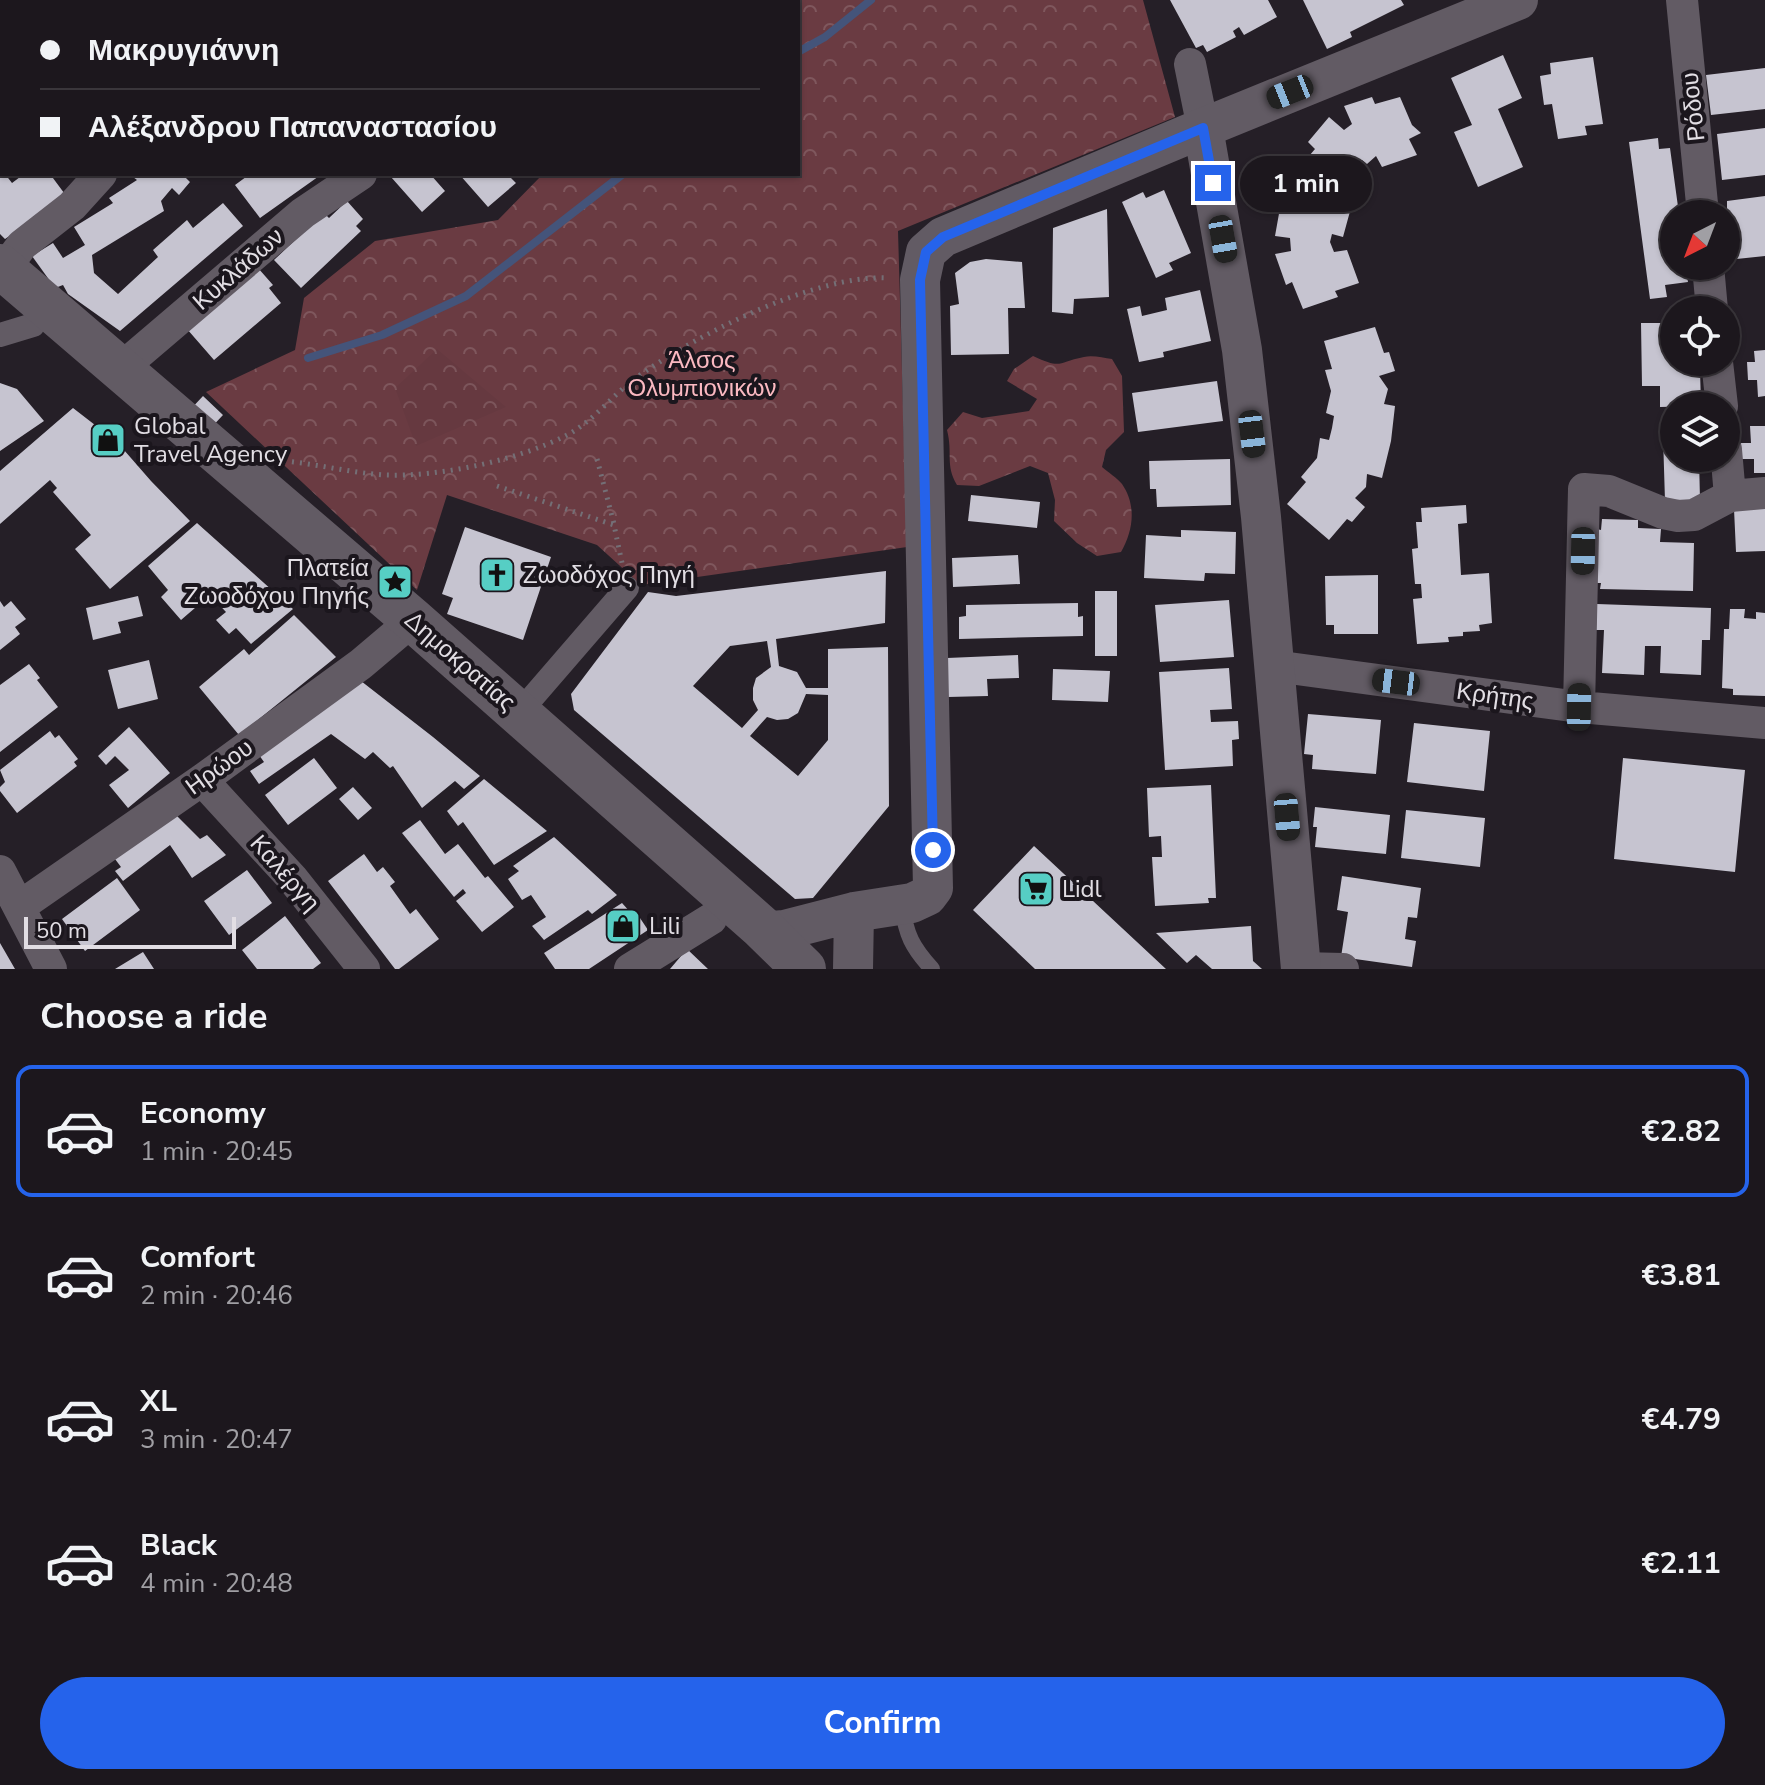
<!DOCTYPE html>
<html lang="en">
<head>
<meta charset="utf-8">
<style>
  :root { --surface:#1c171d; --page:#29242a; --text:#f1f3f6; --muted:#a09fa4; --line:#3a363b; --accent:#2563eb }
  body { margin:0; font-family:"Nunito Sans",sans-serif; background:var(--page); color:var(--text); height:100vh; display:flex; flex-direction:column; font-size:30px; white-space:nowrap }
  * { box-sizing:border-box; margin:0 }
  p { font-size:26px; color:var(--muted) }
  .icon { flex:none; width:44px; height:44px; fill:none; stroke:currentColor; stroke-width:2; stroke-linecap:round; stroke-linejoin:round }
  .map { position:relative; height:969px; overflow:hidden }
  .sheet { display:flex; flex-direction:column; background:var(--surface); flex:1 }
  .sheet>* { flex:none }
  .guide { position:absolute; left:0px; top:0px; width:800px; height:176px; box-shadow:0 2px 6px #0004,0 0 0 2px var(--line); display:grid; align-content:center; height:176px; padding:0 40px; background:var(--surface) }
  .needle { width:52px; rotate:222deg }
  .fabs { position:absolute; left:1660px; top:200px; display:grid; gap:16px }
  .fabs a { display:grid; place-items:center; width:80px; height:80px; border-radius:50%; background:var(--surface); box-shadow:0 2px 6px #0004,0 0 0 2px var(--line); font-size:40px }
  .scale { position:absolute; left:24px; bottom:20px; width:212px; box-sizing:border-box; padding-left:8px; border:4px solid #e2dee4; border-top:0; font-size:22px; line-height:28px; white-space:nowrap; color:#e2dee4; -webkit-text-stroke:6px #1b161d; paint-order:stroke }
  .end { position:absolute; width:36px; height:36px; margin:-18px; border:10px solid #2563eb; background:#fff; box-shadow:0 0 0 4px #fff }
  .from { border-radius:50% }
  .bubble { position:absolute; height:56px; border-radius:28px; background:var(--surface); box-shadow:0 2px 6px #0004,0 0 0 2px var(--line); font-size:26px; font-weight:700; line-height:56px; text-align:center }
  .car { position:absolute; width:24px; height:48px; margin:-24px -12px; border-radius:10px; box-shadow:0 0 6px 2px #0007; background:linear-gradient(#222 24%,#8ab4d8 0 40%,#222 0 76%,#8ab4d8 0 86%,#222 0) }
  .guide b { display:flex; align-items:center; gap:28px; height:76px; font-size:30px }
  .guide b+b { border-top:2px solid var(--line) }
  .guide i { width:20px; height:20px; background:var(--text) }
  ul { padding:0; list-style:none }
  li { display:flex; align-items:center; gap:24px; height:132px; margin:0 16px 12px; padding:0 24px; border:4px solid transparent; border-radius:16px }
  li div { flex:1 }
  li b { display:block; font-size:30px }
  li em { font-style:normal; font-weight:700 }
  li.selected { border-color:var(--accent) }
  li>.icon { width:72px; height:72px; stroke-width:1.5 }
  h2 { padding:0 40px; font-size:36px; line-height:96px }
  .button { display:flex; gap:16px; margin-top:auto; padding:16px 40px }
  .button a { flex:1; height:92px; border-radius:48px; background:var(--accent); color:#fff; font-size:32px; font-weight:700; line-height:92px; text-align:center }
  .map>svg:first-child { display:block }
  .forest { fill:url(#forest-crowns) }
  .park { fill:url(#park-crowns) }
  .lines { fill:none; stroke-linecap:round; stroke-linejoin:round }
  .stream { stroke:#44547a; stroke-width:8 }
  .building { fill:#c6c4d0; fill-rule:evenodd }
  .path { stroke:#746f76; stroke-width:5; stroke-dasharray:2 6; stroke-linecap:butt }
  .service { stroke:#625b64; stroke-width:16 }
  .pedestrian { stroke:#625b64; stroke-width:24 }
  .minor { stroke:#625b64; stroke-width:32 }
  .tertiary { stroke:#625b64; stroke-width:40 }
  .secondary { stroke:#625b64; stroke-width:44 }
  .route { stroke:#2563eb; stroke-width:10 }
  .labels { text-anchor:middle; stroke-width:8; stroke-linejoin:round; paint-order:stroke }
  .street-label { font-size:24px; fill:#e2dee4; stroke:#1b161d }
  .park-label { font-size:24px; fill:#fbb9c1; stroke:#1b161d }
  .poi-label { font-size:24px; fill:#e2dee4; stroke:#1b161d; text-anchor:start }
</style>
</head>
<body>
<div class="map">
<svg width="1765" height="969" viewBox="0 0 1765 969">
  <defs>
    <pattern id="forest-crowns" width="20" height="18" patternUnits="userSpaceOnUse" patternTransform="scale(2)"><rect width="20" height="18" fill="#6a3b42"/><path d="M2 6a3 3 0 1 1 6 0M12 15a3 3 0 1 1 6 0" fill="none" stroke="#7f575d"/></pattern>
    <pattern id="park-crowns" width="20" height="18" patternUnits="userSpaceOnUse" patternTransform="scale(2)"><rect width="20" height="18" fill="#663940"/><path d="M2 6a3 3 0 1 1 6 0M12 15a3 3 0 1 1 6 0" fill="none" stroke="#7c555b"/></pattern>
  </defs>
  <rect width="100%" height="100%" fill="#251f27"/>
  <!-- forest -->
  <path class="forest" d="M711 0H1143L1175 117 898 231 907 547 641 585 597 545 447 495 417 590 206 392 295 350 304 298 375 241 498 220 543 174H798V2H709Z
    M1033 356C1063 370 1057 362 1084 357 1093 355 1103 358 1112 359L1122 376 1124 432 1106 450 1102 467C1108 472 1117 478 1122 484 1137 506 1133 531 1121 552L1097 556 1077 543 1054 521 1055 500 1048 473 1030 466 979 486 957 485C945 465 953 453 947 430L963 412 982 418 1029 411 1037 399 1007 381 1014 369Z"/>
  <!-- park -->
  <path class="park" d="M437 349 506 407 416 446 395 388Z"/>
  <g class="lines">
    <!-- stream -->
    <path class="stream" d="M798 52 825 37 871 0
      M308 358 382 335 466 296 623 174"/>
  </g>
  <!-- building -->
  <path class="building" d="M1170 0H1268L1277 17 1244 35 1239 27 1233 31 1236 37 1207 52 1203 45 1196 48Z
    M1303 0H1401L1404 5 1350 32 1352 37 1327 49Z
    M1503 55 1522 98 1498 109 1523 167 1478 187 1454 132 1472 125 1451 78Z
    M1593 57 1603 124 1585 126 1587 135 1558 139 1552 104 1544 105 1540 76 1551 74 1550 63Z
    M1765 68V109L1711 115 1706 75Z
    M1372 97 1375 104 1400 97 1412 125 1421 133 1409 139 1417 155 1382 167 1376 156 1367 164 1362 160 1357 165 1372 179 1352 204 1343 237 1332 234 1330 242 1334 252 1347 250 1359 283 1335 291 1338 297 1303 309 1292 282 1286 285 1275 254 1291 251 1290 238 1275 236 1280 208 1286 211 1294 182 1305 185 1307 179 1298 169 1315 149 1308 142 1329 117 1344 130 1352 124 1344 106Z
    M1765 128V175L1722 180 1717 134Z
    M1658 138 1659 149 1670 148 1679 214H1674V266H1685L1688 282 1665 285 1667 297 1650 299 1629 142Z
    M0 174H5L12 183 24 174H50L67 197 5 239 0 234Z
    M129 174H186L184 176 190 182 179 195 172 188 161 201 164 211 92 255 94 273 118 294 158 257 153 250 187 220 193 228 223 203 243 226 120 331 68 294 63 285 55 288 32 256 53 243 63 258 85 245 74 227 113 203 109 198 137 180Z
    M250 174H322L260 218 235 185Z
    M394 174H430L445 191 422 212 391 177Z
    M459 174H516L511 178 516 183 488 207Z
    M1164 190 1191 253 1169 263 1173 270 1156 278 1122 202 1143 192 1146 198Z
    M1765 196V256L1727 260V201Z
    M347 201 363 219 356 226 361 231 301 288 274 260 324 213 329 218Z
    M1107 209 1109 297 1074 299 1073 314 1052 312 1053 228Z
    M986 259 1022 262 1025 308H1008L1009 354 951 355 950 306 959 304 955 273 970 262Z
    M258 268 273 285 269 288 281 303 214 360 187 329Z
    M1200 290 1211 341 1163 352 1164 357 1139 362 1127 309 1140 306 1142 316 1167 310 1165 298Z
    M1641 323H1674V362H1692V370H1700L1701 406 1660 407V386H1642Z
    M1375 327 1384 353 1389 352 1395 371 1379 376 1388 389 1384 404 1395 406 1391 441 1382 478 1367 474 1366 487 1355 498 1365 507 1352 522 1347 519 1329 540 1287 504 1306 482 1301 477 1317 458 1320 438 1329 440 1332 428 1334 416 1326 413 1331 391 1325 370 1332 369 1324 341Z
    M1765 350V396L1758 397 1757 380H1748L1747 362H1755L1754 351Z
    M1217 381 1223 421 1138 432 1132 393Z
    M0 383 17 389 44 421 0 451Z
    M203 396 223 415 208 431 189 411Z
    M73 408 117 442 151 481 190 521 110 589 75 549 91 535 53 492 57 488 50 480 0 524V471Z
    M1750 426H1765V473H1754V459H1742L1741 443H1751Z
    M1663 436H1674V458H1699L1700 500 1665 501Z
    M1230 459 1231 505 1157 507 1156 489H1150L1149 461Z
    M971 495 1040 502 1037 528 968 521Z
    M1466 505 1467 523 1458 524 1461 575 1489 573 1492 623 1479 625 1480 631 1463 632V636L1448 637 1449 642 1417 644 1413 599 1422 598 1421 584H1415L1412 549 1418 548 1416 522H1422L1421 508Z
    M1765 508V551L1736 552 1734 509Z
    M1602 519 1638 520V528L1661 529 1660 542 1694 543 1693 591 1600 589 1601 583H1595L1597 529 1601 530Z
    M197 523 293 609 251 644 236 628 229 634 216 620 226 612 210 595 181 620 161 597 168 590 148 566Z
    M465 527 551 557 523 640 447 614 453 598 442 594Z
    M1181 530 1236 532 1235 574 1205 573 1204 581 1144 578 1146 535 1181 537Z
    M1018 555 1020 584 953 587 952 558Z
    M886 571 885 623 776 639 779 666 797 672 806 688H828V649L888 647 889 806 813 898 795 899 574 710 571 694 648 592 676 596ZM767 641 771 667 756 678 753 688V700L758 710 742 728 693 686 730 646ZM806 694 828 695V740L798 776 750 736 767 717 777 720 788 719 798 713Z
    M1378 575V634H1334V625H1326L1325 576Z
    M1095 591H1117V656H1095Z
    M138 596 143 616 118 622 121 633 93 640 86 608Z
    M1229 600 1234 657 1160 662 1155 605Z
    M0 601 4 607 11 601 26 619 15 627 20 634 0 650Z
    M1078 603V617L1083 616V636L959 639V617L966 616V605Z
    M1597 604 1711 608 1710 640H1702L1701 675 1660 673 1661 646H1645L1644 675 1602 673 1604 630H1596Z
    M1730 609H1745L1744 618 1756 619V612L1765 613V696L1733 695V689L1722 688 1724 629H1729Z
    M294 615 336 657 239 735 199 687 244 649 249 655Z
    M1018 655 1019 678 987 679 988 696 948 697 947 658Z
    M149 660 158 699 118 709 108 670Z
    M29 664 40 678 37 680 58 707 0 752V685Z
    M1229 668 1232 709 1210 710 1211 722 1238 721 1239 739 1232 740 1233 766 1165 770 1159 672Z
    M1053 669 1110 671 1108 702 1052 700Z
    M361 681 433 737 480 776 464 789 455 781 422 808 393 766 390 768 373 752 365 759 331 734 259 784 250 771 264 762 259 755Z
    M1308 714 1381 720 1376 774 1312 769 1313 755 1304 754Z
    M1414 723 1490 731 1484 791 1407 782Z
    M129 727 170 773 128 808 109 785 129 770 115 756 106 765 98 756Z
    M50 731 55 738 59 735 78 759 74 762 77 766 17 813 0 791V787L5 782 0 770Z
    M314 758 337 788 288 825 265 795Z
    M1623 758 1745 770 1735 872 1614 859Z
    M484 779 547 831 494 865 463 822 458 826 447 811Z
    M1211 785 1216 898H1208L1209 903 1155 906 1152 857H1162L1161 836 1149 837 1147 788Z
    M353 787 372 808 358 820 339 799Z
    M1315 807 1390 815 1386 854 1315 847 1317 827H1313Z
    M1406 810 1485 818 1480 867 1401 858Z
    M174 813 200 839 207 835 226 855 192 878 170 845 123 881 115 871 121 867 115 859Z
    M420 820 445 854 458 844 485 878 488 876 514 907 482 932 456 901 466 893 463 889 454 897 402 833Z
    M554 837 617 895 592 914 588 910 544 940 532 926 546 917 531 895 522 900 508 879 519 871 513 866Z
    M1034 846 1166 969H1035L973 910Z
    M364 854 377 872 383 867 395 882 390 886 410 914 416 909 439 939 399 969H395L328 881Z
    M247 870 272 903 229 935 204 901Z
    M1342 876 1421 888 1417 918 1408 917 1405 939 1416 941 1412 967 1341 957 1348 912 1337 910Z
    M117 878 140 910 85 951 62 919Z
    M622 903 631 913 640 918 648 930 589 969H555L544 953Z
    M285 916 321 963 313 969H257L242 950Z
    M1251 926 1253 961 1262 969H1212L1196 955 1187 963 1156 933Z
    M0 943 15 969H0Z
    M687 949 708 969H670Z
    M143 952 154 969H115Z"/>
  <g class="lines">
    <!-- path -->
    <path class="path" d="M597 459 614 524
      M284 461C318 464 351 473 385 475 440 477 519 460 567 435 591 423 611 397 632 381 689 338 815 274 887 278
      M497 486 614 525 622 563"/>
    <!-- service -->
    <path class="service" d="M902 905C906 935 912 947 932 969"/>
    <!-- pedestrian -->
    <path class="pedestrian" d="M0 335 33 325
      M519 713 627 588"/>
    <!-- minor -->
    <path class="minor" d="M133 0 134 2
      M1682 0 1703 214
      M285 2 287 0
      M588 2 590 0
      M1190 64 1203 128
      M1708 266 1712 310
      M0 275 22 245 72 206 101 174
      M1717 362 1722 406
      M119 370 303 213 361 174
      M1726 450 1730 496
      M1274 666 1579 707 1765 723
      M1579 707 1584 489 1609 491 1663 513 1678 516 1694 515 1730 496 1765 493
      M202 780 292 878 364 969
      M0 871 51 969
      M19 907 202 780 361 664 413 620
      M1301 968 1343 969
      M630 969 711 919"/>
    <!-- tertiary -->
    <path class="tertiary" d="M1203 128 1242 350 1261 517 1301 969
      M761 927 773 931 784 930 854 912 912 903 927 896 933 888 920 280 926 252 943 237 1203 128 1518 0
      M853 969 854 912"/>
    <!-- secondary -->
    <path class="secondary" d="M0 266 413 620 761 927 804 969"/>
  </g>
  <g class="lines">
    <!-- route -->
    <path class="route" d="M933 850 920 280 926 252 943 237 1203 128 1213 183"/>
  </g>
  <!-- icons -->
  <defs>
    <symbol id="shop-square" viewBox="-11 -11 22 22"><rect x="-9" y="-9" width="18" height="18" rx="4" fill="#56cec4" stroke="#1b161d"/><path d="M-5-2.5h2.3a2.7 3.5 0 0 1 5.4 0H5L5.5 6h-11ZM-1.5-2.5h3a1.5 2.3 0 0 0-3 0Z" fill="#111"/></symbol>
    <symbol id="church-square" viewBox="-11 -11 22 22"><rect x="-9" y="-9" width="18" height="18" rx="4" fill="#56cec4" stroke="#1b161d"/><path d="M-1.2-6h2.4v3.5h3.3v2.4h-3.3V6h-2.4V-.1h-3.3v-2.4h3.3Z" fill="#111"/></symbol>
    <symbol id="sight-square" viewBox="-11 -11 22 22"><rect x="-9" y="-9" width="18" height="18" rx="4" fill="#56cec4" stroke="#1b161d"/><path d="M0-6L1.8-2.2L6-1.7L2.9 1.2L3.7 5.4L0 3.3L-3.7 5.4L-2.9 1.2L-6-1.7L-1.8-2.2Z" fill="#111"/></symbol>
    <symbol id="supermarket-square" viewBox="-11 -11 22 22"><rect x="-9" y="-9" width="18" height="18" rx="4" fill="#56cec4" stroke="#1b161d"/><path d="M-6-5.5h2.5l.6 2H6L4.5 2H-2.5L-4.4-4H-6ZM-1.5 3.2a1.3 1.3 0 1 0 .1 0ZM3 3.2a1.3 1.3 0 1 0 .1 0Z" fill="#111"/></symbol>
  </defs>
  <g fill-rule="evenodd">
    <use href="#shop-square" x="88" y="420" width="40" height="40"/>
    <use href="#church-square" x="477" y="555" width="40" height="40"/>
    <use href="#sight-square" x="375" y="562" width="40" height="40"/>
    <use href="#supermarket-square" x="1016" y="869" width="40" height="40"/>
    <use href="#shop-square" x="603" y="906" width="40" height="40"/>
  </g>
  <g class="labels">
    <!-- street labels -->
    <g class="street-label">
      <text transform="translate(1693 107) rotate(-96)" y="8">Ρόδου</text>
      <text transform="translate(238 269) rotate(-41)" y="8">Κυκλάδων</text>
      <text transform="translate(460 661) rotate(41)" y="8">Δημοκρατίας</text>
      <text transform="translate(1495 696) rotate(8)" y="8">Κρήτης</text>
      <text transform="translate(219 767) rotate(-36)" y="8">Ηρώου</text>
      <text transform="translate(285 873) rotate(49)" y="8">Καλέργη</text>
    </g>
    <!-- park labels -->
    <g class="park-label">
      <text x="702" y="368">Άλσος<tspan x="702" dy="28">Ολυμπιονικών</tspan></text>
    </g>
    <!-- poi labels -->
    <g class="poi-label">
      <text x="134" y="434">Global<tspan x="134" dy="28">Travel Agency</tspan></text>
      <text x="369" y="576" text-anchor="end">Πλατεία<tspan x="369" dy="28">Ζωοδόχου Πηγής</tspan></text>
      <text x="523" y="583">Ζωοδόχος Πηγή</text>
      <text x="1062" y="897">Lidl</text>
      <text x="649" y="934">Lili</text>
    </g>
  </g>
</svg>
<div class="fabs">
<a><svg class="needle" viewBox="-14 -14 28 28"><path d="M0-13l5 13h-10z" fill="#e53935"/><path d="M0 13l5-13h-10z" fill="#a09fa4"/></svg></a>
<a><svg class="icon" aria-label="locate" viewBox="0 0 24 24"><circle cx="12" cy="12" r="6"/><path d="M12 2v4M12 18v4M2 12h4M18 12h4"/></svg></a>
<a><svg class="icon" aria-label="layers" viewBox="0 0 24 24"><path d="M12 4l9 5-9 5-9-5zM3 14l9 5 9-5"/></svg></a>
</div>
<div class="scale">50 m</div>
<i class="end from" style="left:933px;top:850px"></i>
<i class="end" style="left:1213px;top:183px"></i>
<div class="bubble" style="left:1240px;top:156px;width:132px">1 min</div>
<i class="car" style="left:1290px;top:92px;rotate:248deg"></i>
<i class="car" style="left:1223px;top:239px;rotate:170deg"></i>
<i class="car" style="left:1252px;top:434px;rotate:173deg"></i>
<i class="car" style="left:1583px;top:551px;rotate:181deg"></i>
<i class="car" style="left:1396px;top:682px;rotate:277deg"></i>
<i class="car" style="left:1579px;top:707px;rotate:1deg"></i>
<i class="car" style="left:1287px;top:817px;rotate:175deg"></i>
<div class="guide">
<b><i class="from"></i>Μακρυγιάννη</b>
<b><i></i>Αλέξανδρου Παπαναστασίου</b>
</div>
</div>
<section class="sheet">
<h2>Choose a ride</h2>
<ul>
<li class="selected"><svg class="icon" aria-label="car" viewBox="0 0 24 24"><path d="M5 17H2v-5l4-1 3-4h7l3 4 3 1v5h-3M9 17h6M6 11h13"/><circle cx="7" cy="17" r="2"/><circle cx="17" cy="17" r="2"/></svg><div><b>Economy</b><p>1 min · 20:45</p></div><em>€2.82</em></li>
<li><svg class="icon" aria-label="car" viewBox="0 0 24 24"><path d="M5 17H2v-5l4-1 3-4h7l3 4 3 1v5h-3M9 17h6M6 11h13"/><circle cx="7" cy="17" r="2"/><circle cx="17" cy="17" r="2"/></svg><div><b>Comfort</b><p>2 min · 20:46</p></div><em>€3.81</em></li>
<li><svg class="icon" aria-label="car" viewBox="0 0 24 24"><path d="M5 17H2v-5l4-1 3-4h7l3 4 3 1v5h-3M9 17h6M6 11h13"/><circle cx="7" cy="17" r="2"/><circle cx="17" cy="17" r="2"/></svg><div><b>XL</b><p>3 min · 20:47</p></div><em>€4.79</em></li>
<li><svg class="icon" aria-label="car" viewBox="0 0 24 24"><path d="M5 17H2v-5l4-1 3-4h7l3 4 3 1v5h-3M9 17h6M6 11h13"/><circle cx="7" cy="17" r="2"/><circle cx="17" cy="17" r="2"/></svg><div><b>Black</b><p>4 min · 20:48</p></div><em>€2.11</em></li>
</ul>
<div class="button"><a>Confirm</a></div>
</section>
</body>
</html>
